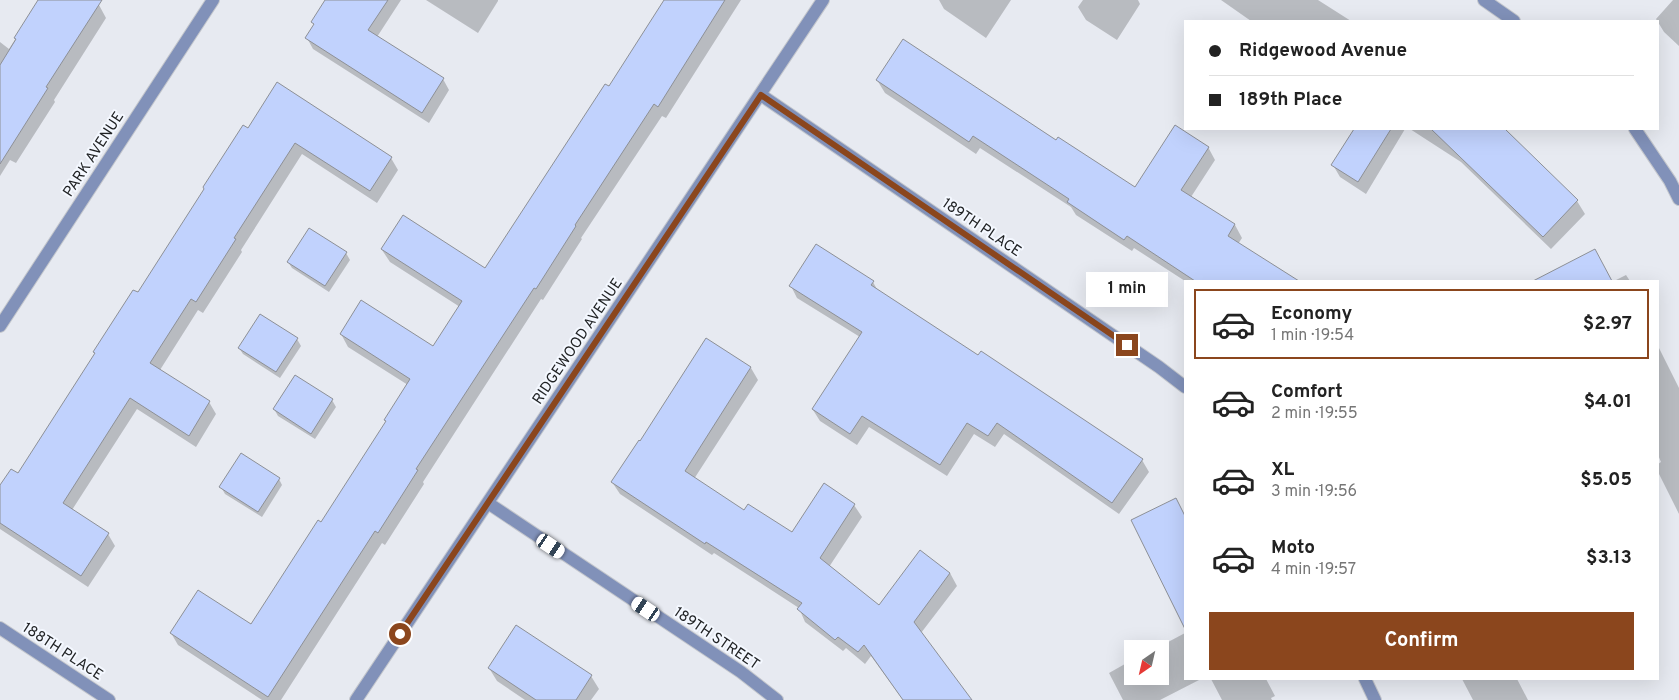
<!DOCTYPE html>
<html lang="en">
<head>
<meta charset="utf-8">
<style>
  :root { --surface:#fff; --page:#f6f6f6; --text:#222; --muted:#767676; --line:#e0e0e0; --accent:#8b461d }
  body { margin:0; font-family:Overpass,sans-serif; background:var(--page); color:var(--text); height:100vh; display:flex; flex-direction:column; font-size:19px; white-space:nowrap }
  * { box-sizing:border-box; margin:0 }
  p { font-size:16px; color:var(--muted) }
  .icon { flex:none; width:28px; height:28px; fill:none; stroke:currentColor; stroke-width:2; stroke-linecap:round; stroke-linejoin:round }
  .map { position:relative; flex:1; overflow:hidden }
  .sheet { position:absolute; left:1184px; top:280px; width:475px; height:400px; display:flex; flex-direction:column; background:var(--surface); border-radius:0px; box-shadow:0 5px 20px #0002 }
  .sheet>* { flex:none }
  .top-card { position:absolute; left:1184px; top:20px; width:475px; height:110px; border-radius:0px; box-shadow:0 5px 20px #0002; display:grid; align-content:center; height:110px; padding:0 25px; background:var(--surface) }
  .needle { width:32px; rotate:214deg }
  .controls { position:absolute; left:1124px; top:640px; display:grid; gap:10px }
  .controls a { display:grid; place-items:center; width:45px; height:45px; border-radius:0px; background:var(--surface); box-shadow:0 5px 20px #0002; font-size:25px }
  .end { position:absolute; width:22px; height:22px; margin:-11px; border:6px solid #8b461d; background:#fff; box-shadow:0 0 0 2px #fff }
  .from { border-radius:50% }
  .bubble { position:absolute; height:35px; border-radius:0px; background:var(--surface); box-shadow:0 5px 20px #0002; font-size:16px; font-weight:700; line-height:35px; text-align:center }
  .car { position:absolute; width:15px; height:30px; margin:-15px -8px; border-radius:6px; box-shadow:0 0 4px 1px #0007; background:linear-gradient(#fff 24%,#345 0 40%,#fff 0 76%,#345 0 86%,#fff 0) }
  .top-card b { display:flex; align-items:center; gap:18px; height:48px; font-size:19px }
  .top-card b+b { border-top:1px solid var(--line) }
  .top-card i { width:12px; height:12px; background:var(--text) }
  ul { padding:9px 0 0; list-style:none }
  li { display:flex; align-items:center; gap:15px; height:70px; margin:0 10px 8px; padding:0 15px; border:2px solid transparent; border-radius:0px }
  li div { flex:1 }
  li b { display:block; font-size:19px }
  li em { font-style:normal; font-weight:700 }
  li.selected { border-color:var(--accent) }
  li>.icon { width:45px; height:45px; stroke-width:1.5 }
  .cta { display:flex; gap:10px; margin-top:auto; padding:10px 25px }
  .cta a { flex:1; height:58px; border-radius:0px; background:var(--accent); color:#fff; font-size:20px; font-weight:700; line-height:58px; text-align:center }
  .map>svg:first-child { display:block }
  .shadow { fill:#0003 }
  .building { fill:#c1d2fd; stroke:#8d9096 }
  .lines { fill:none; stroke-linecap:round; stroke-linejoin:round }
  .minor-casing { stroke:#c3c6cc; stroke-width:14 }
  .minor { stroke:#8191b9; stroke-width:12 }
  .route { stroke:#8b461d; stroke-width:6 }
  .labels { text-anchor:middle; stroke-width:4; stroke-linejoin:round; paint-order:stroke }
  .street-label { font-size:15px; fill:#1f2123; stroke:#f4f8ff }
</style>
</head>
<body>
<div class="map">
<svg width="1679" height="700" viewBox="0 0 1679 700">
  <rect width="100%" height="100%" fill="#e7eaf1"/>
  <!-- shadow -->
  <path class="shadow" d="M40 0H92L99 5 106 18 54 100 55 102 16 163 10 160 0 176V42L9 49Z
    M326 0H401L377 37 443 79 449 90 429 123 313 49 307 38 315 26 312 22Z
    M426 0H498V1L478 33Z
    M666 0H741L666 118 662 116 581 238 582 239 543 300 541 299 423 482 424 484 385 545 382 543 281 700H262L178 645 171 633 251 626 322 524 387 422 385 420 408 385 348 347 341 334 434 348 460 307 390 262 382 250 485 269 609 88Z
    M939 0H1011L986 38 944 9Z
    M1083 0H1138L1140 4 1117 40 1086 20 1078 7Z
    M1221 0H1318L1351 21H1251Z
    M1673 0H1679V46L1664 32 1656 19Z
    M877 80 1057 141 1136 189 1208 147 1215 160 1191 197 1235 225 1242 238 1238 244 1275 268 1288 281H1185L1134 248 1132 251 1076 215 1071 207 980 148 976 154 885 93Z
    M248 129 391 158 398 170 377 203 302 154 241 250 242 252 203 313 198 310 160 370 209 402 216 414 196 447 137 409 72 510 108 534 115 546 88 587 0 529V487L18 475Z
    M1355 129H1405L1366 194 1340 177 1333 165Z
    M1410 129H1503L1577 201 1585 214 1551 249 1461 162Z
    M346 253 350 260 329 292 292 268 288 262Z
    M1602 264 1611 281H1556L1552 273Z
    M1626 275 1630 281H1614Z
    M873 282 879 293 1142 460 1149 472 1119 514 1004 434 995 447 974 434 947 476 869 427 857 445 820 421 813 410 860 337 797 298 791 286Z
    M297 339 301 346 280 378 243 354 239 348Z
    M1658 346 1679 388V514L1658 472V464L1661 462 1658 455Z
    M751 368 758 380 694 479 744 512 792 534 824 485 854 505 862 517 829 567 879 607 950 573 957 586 921 633 970 700H903L871 656 865 664 846 648 843 651 805 622 799 608 714 553 712 555 620 494 612 482Z
    M332 400 336 407 315 439 278 416 274 409Z
    M279 479 282 485 262 517 225 494 221 487Z
    M1185 633V679H1201L1160 700H1123L1109 673 1132 660V676H1160V649H1155Z
    M489 668 591 676 599 689 591 700H525L497 681Z
    M1211 679H1266L1275 696 1271 698 1272 700H1222Z
    M1462 679H1517L1528 700H1473Z"/>
  <!-- building -->
  <path class="building" d="M38 0H102L46 87 48 88 0 164V65L16 39 14 38Z
    M325 0H388L368 30 444 78 422 113 305 38 314 24 311 22Z
    M664 0H725L658 107 654 104 575 225 576 226 536 289 534 288 416 469 418 470 378 533 375 531 268 697 170 633 198 590 251 624 318 520 321 522 386 421 384 420 410 379 340 334 361 300 433 346 462 301 381 249 403 215 485 268 605 84 609 86Z
    M903 39 1056 140 1058 137 1135 187 1175 125 1209 147 1181 190 1235 224 1228 236 1299 281H1195L1127 236 1124 240 1067 202 1069 199 973 136 969 142 876 80Z
    M277 82 392 157 370 191 295 143 234 238 236 239 196 302 191 299 150 363 210 401 189 436 130 398 63 503 109 533 81 576 0 523V485L11 469 18 473 95 353 93 352 133 290 138 292 204 189 203 187 243 125 248 128Z
    M1354 129H1391L1358 182 1331 165Z
    M1431 129H1505L1578 200 1543 237Z
    M309 228 347 252 325 286 287 262Z
    M816 244 874 281 871 285 978 355 981 351 1143 459 1112 503 997 423 988 436 967 423 940 465 862 416 850 434 812 409 862 332 789 286Z
    M1595 249 1612 281H1533Z
    M260 314 298 338 276 372 238 348Z
    M706 338 751 367 685 471 744 510 748 504 792 532 824 483 855 504 820 558 879 605 920 550 950 573 914 622 972 700H903L864 645 858 652 838 637 835 640 797 609 802 603 706 542 705 544 611 482 639 440 640 441Z
    M295 375 333 399 311 434 273 409Z
    M241 453 280 478 258 512 219 487Z
    M1176 498 1185 516V629L1131 520Z
    M516 625 592 675 576 700H536L488 668Z"/>
  <g class="lines">
    <defs>
      <path id="minor" d="M1484 0 1514 21
        M761 95 1159 367 1185 387
        M1635 129 1670 181 1679 199
        M0 326 213 0
        M488 503 741 672 777 700
        M0 628 109 700
        M1365 679 1375 700
        M356 700 823 0"/>
    </defs>
    <!-- minor casing -->
    <use href="#minor" class="minor-casing"/>
    <!-- minor -->
    <use href="#minor" class="minor"/>
  </g>
  <g class="lines">
    <!-- route -->
    <path class="route" d="M400 634 761 95 1127 345"/>
  </g>
  <g class="labels">
    <!-- street labels -->
    <g class="street-label">
      <text transform="translate(93 154) rotate(-57)" y="5">PARK AVENUE</text>
      <text transform="translate(982 227) rotate(34)" y="5">189TH PLACE</text>
      <text transform="translate(577 341) rotate(-56)" y="5">RIDGEWOOD AVENUE</text>
      <text transform="translate(717 638) rotate(34)" y="5">189TH STREET</text>
      <text transform="translate(63 651) rotate(33)" y="5">188TH PLACE</text>
    </g>
  </g>
</svg>
<div class="controls">
<a><svg class="needle" viewBox="-14 -14 28 28"><path d="M0-13l5 13h-10z" fill="#e53935"/><path d="M0 13l5-13h-10z" fill="#767676"/></svg></a>
</div>
<i class="end from" style="left:400px;top:634px"></i>
<i class="end" style="left:1127px;top:345px"></i>
<div class="bubble" style="left:1086px;top:272px;width:82px">1 min</div>
<i class="car" style="left:551px;top:546px;rotate:124deg"></i>
<i class="car" style="left:646px;top:609px;rotate:304deg"></i>
<div class="top-card">
<b><i class="from"></i>Ridgewood Avenue</b>
<b><i></i>189th Place</b>
</div>
<section class="sheet">
<ul>
<li class="selected"><svg class="icon" aria-label="car" viewBox="0 0 24 24"><path d="M5 17H2v-5l4-1 3-4h7l3 4 3 1v5h-3M9 17h6M6 11h13"/><circle cx="7" cy="17" r="2"/><circle cx="17" cy="17" r="2"/></svg><div><b>Economy</b><p>1 min · 19:54</p></div><em>$2.97</em></li>
<li><svg class="icon" aria-label="car" viewBox="0 0 24 24"><path d="M5 17H2v-5l4-1 3-4h7l3 4 3 1v5h-3M9 17h6M6 11h13"/><circle cx="7" cy="17" r="2"/><circle cx="17" cy="17" r="2"/></svg><div><b>Comfort</b><p>2 min · 19:55</p></div><em>$4.01</em></li>
<li><svg class="icon" aria-label="car" viewBox="0 0 24 24"><path d="M5 17H2v-5l4-1 3-4h7l3 4 3 1v5h-3M9 17h6M6 11h13"/><circle cx="7" cy="17" r="2"/><circle cx="17" cy="17" r="2"/></svg><div><b>XL</b><p>3 min · 19:56</p></div><em>$5.05</em></li>
<li><svg class="icon" aria-label="car" viewBox="0 0 24 24"><path d="M5 17H2v-5l4-1 3-4h7l3 4 3 1v5h-3M9 17h6M6 11h13"/><circle cx="7" cy="17" r="2"/><circle cx="17" cy="17" r="2"/></svg><div><b>Moto</b><p>4 min · 19:57</p></div><em>$3.13</em></li>
</ul>
<div class="cta"><a>Confirm</a></div>
</section>
</div>
</body>
</html>
